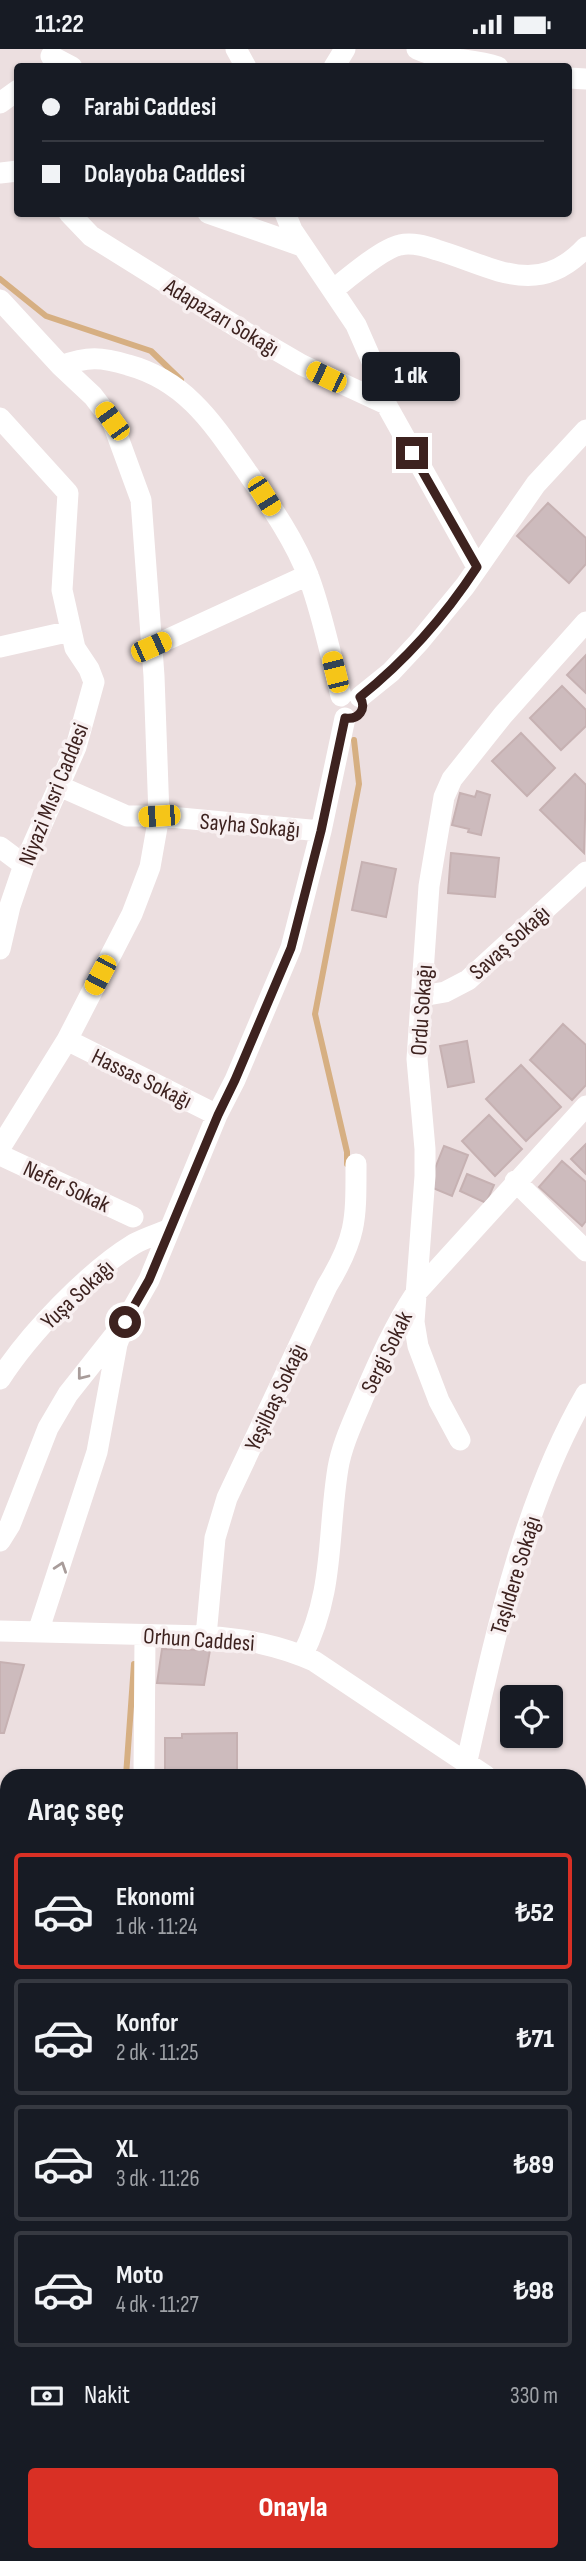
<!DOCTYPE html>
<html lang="tr">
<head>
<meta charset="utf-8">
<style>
  :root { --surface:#171b24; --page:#20242c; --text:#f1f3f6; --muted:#9ea1a6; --line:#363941; --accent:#d93025 }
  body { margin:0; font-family:"Sofia Sans Condensed",sans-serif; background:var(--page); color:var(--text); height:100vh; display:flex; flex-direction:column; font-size:26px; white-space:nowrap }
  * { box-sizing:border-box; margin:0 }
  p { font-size:23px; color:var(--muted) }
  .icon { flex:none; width:38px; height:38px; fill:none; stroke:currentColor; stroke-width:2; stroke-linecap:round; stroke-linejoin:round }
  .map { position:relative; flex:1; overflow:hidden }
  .drawer { position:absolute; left:0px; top:1720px; width:586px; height:793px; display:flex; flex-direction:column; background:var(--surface); border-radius:21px 21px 0 0; box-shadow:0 2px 5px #0004 }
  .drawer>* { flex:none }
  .hud { position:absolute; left:14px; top:14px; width:558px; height:154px; border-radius:7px; box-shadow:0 2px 5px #0004; display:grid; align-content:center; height:154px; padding:0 28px; background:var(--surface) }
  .buttons { position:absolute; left:500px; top:1636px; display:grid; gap:14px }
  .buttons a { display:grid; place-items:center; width:63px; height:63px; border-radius:7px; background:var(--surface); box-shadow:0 2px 5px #0004; font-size:35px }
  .end { position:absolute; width:32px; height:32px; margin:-16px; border:9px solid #3d221f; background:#fff; box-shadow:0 0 0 4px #fff }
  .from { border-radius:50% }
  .bubble { position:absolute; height:49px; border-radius:7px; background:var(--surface); box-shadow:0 2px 5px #0004; font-size:23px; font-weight:800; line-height:49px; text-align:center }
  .car { position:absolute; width:21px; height:42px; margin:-21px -10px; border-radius:9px; box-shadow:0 0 5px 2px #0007; background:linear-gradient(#f5c518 24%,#345 0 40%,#f5c518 0 76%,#345 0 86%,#f5c518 0) }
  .hud b { display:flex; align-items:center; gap:24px; height:66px; font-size:26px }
  .hud b+b { border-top:2px solid var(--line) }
  .hud i { width:18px; height:18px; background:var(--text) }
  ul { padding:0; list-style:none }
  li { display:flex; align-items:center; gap:21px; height:116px; margin:0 14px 10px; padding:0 14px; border:4px solid var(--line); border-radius:7px }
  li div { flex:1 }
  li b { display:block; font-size:26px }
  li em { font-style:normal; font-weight:800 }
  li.active { border-color:var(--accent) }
  li>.icon { width:63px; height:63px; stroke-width:1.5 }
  h2 { padding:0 28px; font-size:32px; line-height:84px }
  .pay { display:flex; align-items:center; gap:18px; height:77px; padding:0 28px; font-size:26px }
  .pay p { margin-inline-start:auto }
  .cta { display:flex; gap:14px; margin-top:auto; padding:14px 28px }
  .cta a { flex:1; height:80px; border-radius:7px; background:var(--accent); color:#fff; font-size:28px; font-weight:800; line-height:80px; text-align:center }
  .status { display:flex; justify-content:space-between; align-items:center; height:49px; padding:0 35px; background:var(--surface); direction:ltr }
  .status svg { height:19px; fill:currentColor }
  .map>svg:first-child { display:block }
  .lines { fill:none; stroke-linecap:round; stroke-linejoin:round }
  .stream { stroke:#d6af82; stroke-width:6 }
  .building { fill:#cdbbbd; stroke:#c6b1b2; stroke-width:2 }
  .major-casing { stroke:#c5bdbc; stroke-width:24 }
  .highway-casing { stroke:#c5bdbc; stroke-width:24 }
  .minor { stroke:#fff; stroke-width:21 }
  .major { stroke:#a56860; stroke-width:21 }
  .highway { stroke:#6c3428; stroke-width:21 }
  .oneway { stroke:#a89c9a }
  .route { stroke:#3d221f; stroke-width:9 }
  .labels { text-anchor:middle; stroke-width:7; stroke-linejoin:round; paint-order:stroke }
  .street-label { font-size:23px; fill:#3d221f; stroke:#f8f0f1 }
</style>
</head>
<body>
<div class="status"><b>11:22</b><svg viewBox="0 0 49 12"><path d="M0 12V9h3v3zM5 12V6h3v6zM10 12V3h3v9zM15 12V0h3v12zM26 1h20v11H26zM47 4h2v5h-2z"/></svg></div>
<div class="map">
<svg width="586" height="2512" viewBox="0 0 586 2512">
  <rect width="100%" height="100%" fill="#ecdfe0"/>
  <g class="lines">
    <!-- stream -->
    <path class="stream" d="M0 230 46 267 151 302 181 331
      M347 1115V1103L315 965 359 735 354 691
      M126 1727 134 1615"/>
  </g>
  <!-- building -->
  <path class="building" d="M548 454 586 489V515L569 534 517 487Z
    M586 606V644L567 626Z
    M562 637 586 661V677L561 701 530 669Z
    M521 684 555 719 527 747 492 712Z
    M575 725 586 736 584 804 540 761Z
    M477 742 490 746 481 786 468 783 469 780 452 776 460 744 475 748Z
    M451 804 499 809 495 848 448 844Z
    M362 813 396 820 386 868 352 861Z
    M563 975 586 996V1036L572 1051 530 1011Z
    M467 992 474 1033 448 1038 440 997Z
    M521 1016 561 1058 526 1092 486 1050Z
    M489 1066 522 1100 495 1127 462 1092Z
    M586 1095V1125L571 1110Z
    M444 1097 468 1106 452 1147 428 1137Z
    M562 1112 586 1133V1172L582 1177 539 1138Z
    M467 1125 494 1136 486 1154 460 1142Z
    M162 1600 210 1601 204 1636 157 1634Z
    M0 1613 24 1616 4 1684H0Z
    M237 1684V1726L165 1727V1689H182V1685Z
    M586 2155V2203L579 2195V2160Z
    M586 2232V2262L579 2266V2237Z
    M3 2313 7 2321V2344L0 2348V2315Z
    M7 2359V2398L0 2402V2363Z
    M7 2421V2467L0 2454V2425Z
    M586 2428V2478L579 2466V2432Z
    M466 2506H498L502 2512H456Z
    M536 2506H572L561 2512H539Z"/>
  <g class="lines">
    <defs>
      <path id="major" d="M0 1834 7 1835
        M579 1867H586
        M579 1882H586
        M579 2048H586
        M0 2075 7 2076"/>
      <path id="highway" d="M579 1916 586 1915
        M579 1936H586
        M0 1944H7
        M0 1981H7
        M579 1981H586"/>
    </defs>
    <!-- major casing -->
    <use href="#major" class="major-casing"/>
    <!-- highway casing -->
    <use href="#highway" class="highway-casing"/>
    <!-- minor -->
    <path class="minor" d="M236 0 246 18
      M417 0C443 12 471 9 498 18
      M51 7 72 18
      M334 18 345 0
      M569 29 586 30
      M0 54 18 41
      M0 124 18 122
      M69 164 91 187 245 283 302 316 386 355
      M208 164 302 197
      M285 164 292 181 356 276 374 317 386 355 477 518
      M333 241C348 229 383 199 400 196 412 193 425 197 437 201 492 217 537 251 586 198
      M0 251 61 317 93 347 112 372 141 451 154 627 159 767 150 818 132 865 67 991 0 1099
      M61 317C87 307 102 308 128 316 187 332 214 376 247 423 270 456 295 491 309 529 323 567 331 608 341 647
      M0 369 68 444 62 541 75 599 89 620 94 633 76 698 24 816 10 857 0 900
      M0 598 71 582
      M151 598 308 526
      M360 648 391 623 419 593 465 537 536 435 586 381
      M59 737 127 767H159L321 782
      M0 798 24 816
      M422 947 445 943 468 931 586 823
      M67 991 217 1066
      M0 1106 133 1168
      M515 1132 586 1202
      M0 1330C29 1285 88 1223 134 1195 145 1189 158 1185 170 1180
      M460 1391 439 1352 418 1297 414 1273 425 1127V1100L417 1010 429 837 444 748 452 730 503 666 586 573
      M0 1492 10 1476 48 1379 68 1345 125 1273 149 1231 217 1066 235 1031 291 899 321 782 345 669
      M0 1582 206 1587C244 1590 279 1596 314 1612L486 1727
      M38 1583 97 1403 117 1295 122 1282
      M206 1587 215 1489 227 1449 327 1237C357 1188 356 1170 356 1115
      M302 1607C335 1542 327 1487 338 1419 342 1395 354 1371 363 1349 379 1312 394 1277 416 1244L586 1057
      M466 1716C494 1593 522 1455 586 1345
      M144 1727 145 1586
      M579 1755 586 1756
      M579 2122 586 2121
      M0 2167 7 2196
      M579 2416 586 2412
      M0 2495 7 2496
      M52 2506 83 2511
      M171 2506 196 2512
      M517 2506 521 2512
      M118 2512 119 2506
      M425 2512 435 2506"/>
    <!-- major -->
    <use href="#major" class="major"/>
    <!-- highway -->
    <use href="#highway" class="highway"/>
  </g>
  <!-- one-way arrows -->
  <defs><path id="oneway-chevron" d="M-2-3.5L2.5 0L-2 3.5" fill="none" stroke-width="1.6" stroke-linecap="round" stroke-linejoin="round" transform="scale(1.75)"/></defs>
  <g class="oneway">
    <use href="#oneway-chevron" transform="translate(82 1326) rotate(128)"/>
    <use href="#oneway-chevron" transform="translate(61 1518) rotate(-71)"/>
  </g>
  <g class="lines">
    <!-- route -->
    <path class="route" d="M125 1273 149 1231 218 1066 235 1031 291 899 321 782 345 669C359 671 367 660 360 648 405 612 445 567 477 518L412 404"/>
  </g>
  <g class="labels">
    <!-- street labels -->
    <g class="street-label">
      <text transform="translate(222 268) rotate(31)" y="8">Adapazarı Sokağı</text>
      <text transform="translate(53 745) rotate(-68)" y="8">Niyazi Mısri Caddesi</text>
      <text transform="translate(250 776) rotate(5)" y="8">Sayha Sokağı</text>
      <text transform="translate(509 893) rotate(-42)" y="8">Savaş Sokağı</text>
      <text transform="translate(421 961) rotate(-86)" y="8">Ordu Sokağı</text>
      <text transform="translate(142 1029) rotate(26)" y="8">Hassas Sokağı</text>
      <text transform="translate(67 1137) rotate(25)" y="8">Nefer Sokak</text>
      <text transform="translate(77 1245) rotate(-43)" y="8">Yuşa Sokağı</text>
      <text transform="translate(386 1303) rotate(-64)" y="8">Sergi Sokak</text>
      <text transform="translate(275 1348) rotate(-65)" y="8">Yeşilbaş Sokağı</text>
      <text transform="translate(515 1526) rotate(-73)" y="8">Taşlıdere Sokağı</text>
      <text transform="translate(199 1590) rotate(4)" y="8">Orhun Caddesi</text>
    </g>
  </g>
</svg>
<div class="buttons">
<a><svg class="icon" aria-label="locate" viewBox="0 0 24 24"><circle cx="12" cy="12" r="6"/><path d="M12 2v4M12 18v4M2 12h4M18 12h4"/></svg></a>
</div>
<i class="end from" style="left:125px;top:1273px"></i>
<i class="end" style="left:412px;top:404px"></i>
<div class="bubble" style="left:362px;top:303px;width:98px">1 dk</div>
<i class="car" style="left:326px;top:328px;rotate:296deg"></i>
<i class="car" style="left:112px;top:372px;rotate:324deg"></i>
<i class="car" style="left:264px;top:447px;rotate:148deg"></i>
<i class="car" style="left:151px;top:598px;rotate:66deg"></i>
<i class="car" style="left:335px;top:623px;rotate:346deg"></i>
<i class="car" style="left:159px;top:767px;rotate:266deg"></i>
<i class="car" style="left:100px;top:926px;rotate:208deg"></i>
<div class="hud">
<b><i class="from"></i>Farabi Caddesi</b>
<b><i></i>Dolayoba Caddesi</b>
</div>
<section class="drawer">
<h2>Araç seç</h2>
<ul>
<li class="active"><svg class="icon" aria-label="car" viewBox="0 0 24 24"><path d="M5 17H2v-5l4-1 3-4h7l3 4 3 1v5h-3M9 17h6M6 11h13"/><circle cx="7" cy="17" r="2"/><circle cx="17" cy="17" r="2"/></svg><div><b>Ekonomi</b><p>1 dk · 11:24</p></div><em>₺52</em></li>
<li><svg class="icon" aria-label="car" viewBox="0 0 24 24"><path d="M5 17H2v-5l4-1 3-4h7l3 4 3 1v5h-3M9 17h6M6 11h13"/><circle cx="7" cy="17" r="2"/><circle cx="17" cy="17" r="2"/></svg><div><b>Konfor</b><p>2 dk · 11:25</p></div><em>₺71</em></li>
<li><svg class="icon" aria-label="car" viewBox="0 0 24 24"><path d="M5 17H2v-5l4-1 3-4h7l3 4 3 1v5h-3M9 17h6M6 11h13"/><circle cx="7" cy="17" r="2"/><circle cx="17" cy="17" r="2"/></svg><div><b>XL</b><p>3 dk · 11:26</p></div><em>₺89</em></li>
<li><svg class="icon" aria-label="car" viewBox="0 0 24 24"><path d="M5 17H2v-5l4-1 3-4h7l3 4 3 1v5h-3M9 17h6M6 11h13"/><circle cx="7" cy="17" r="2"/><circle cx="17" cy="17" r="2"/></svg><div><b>Moto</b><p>4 dk · 11:27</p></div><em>₺98</em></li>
</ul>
<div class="pay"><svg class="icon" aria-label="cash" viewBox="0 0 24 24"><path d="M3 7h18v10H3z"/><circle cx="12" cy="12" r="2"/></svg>Nakit<p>330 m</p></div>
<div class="cta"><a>Onayla</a></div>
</section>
</div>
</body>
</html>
